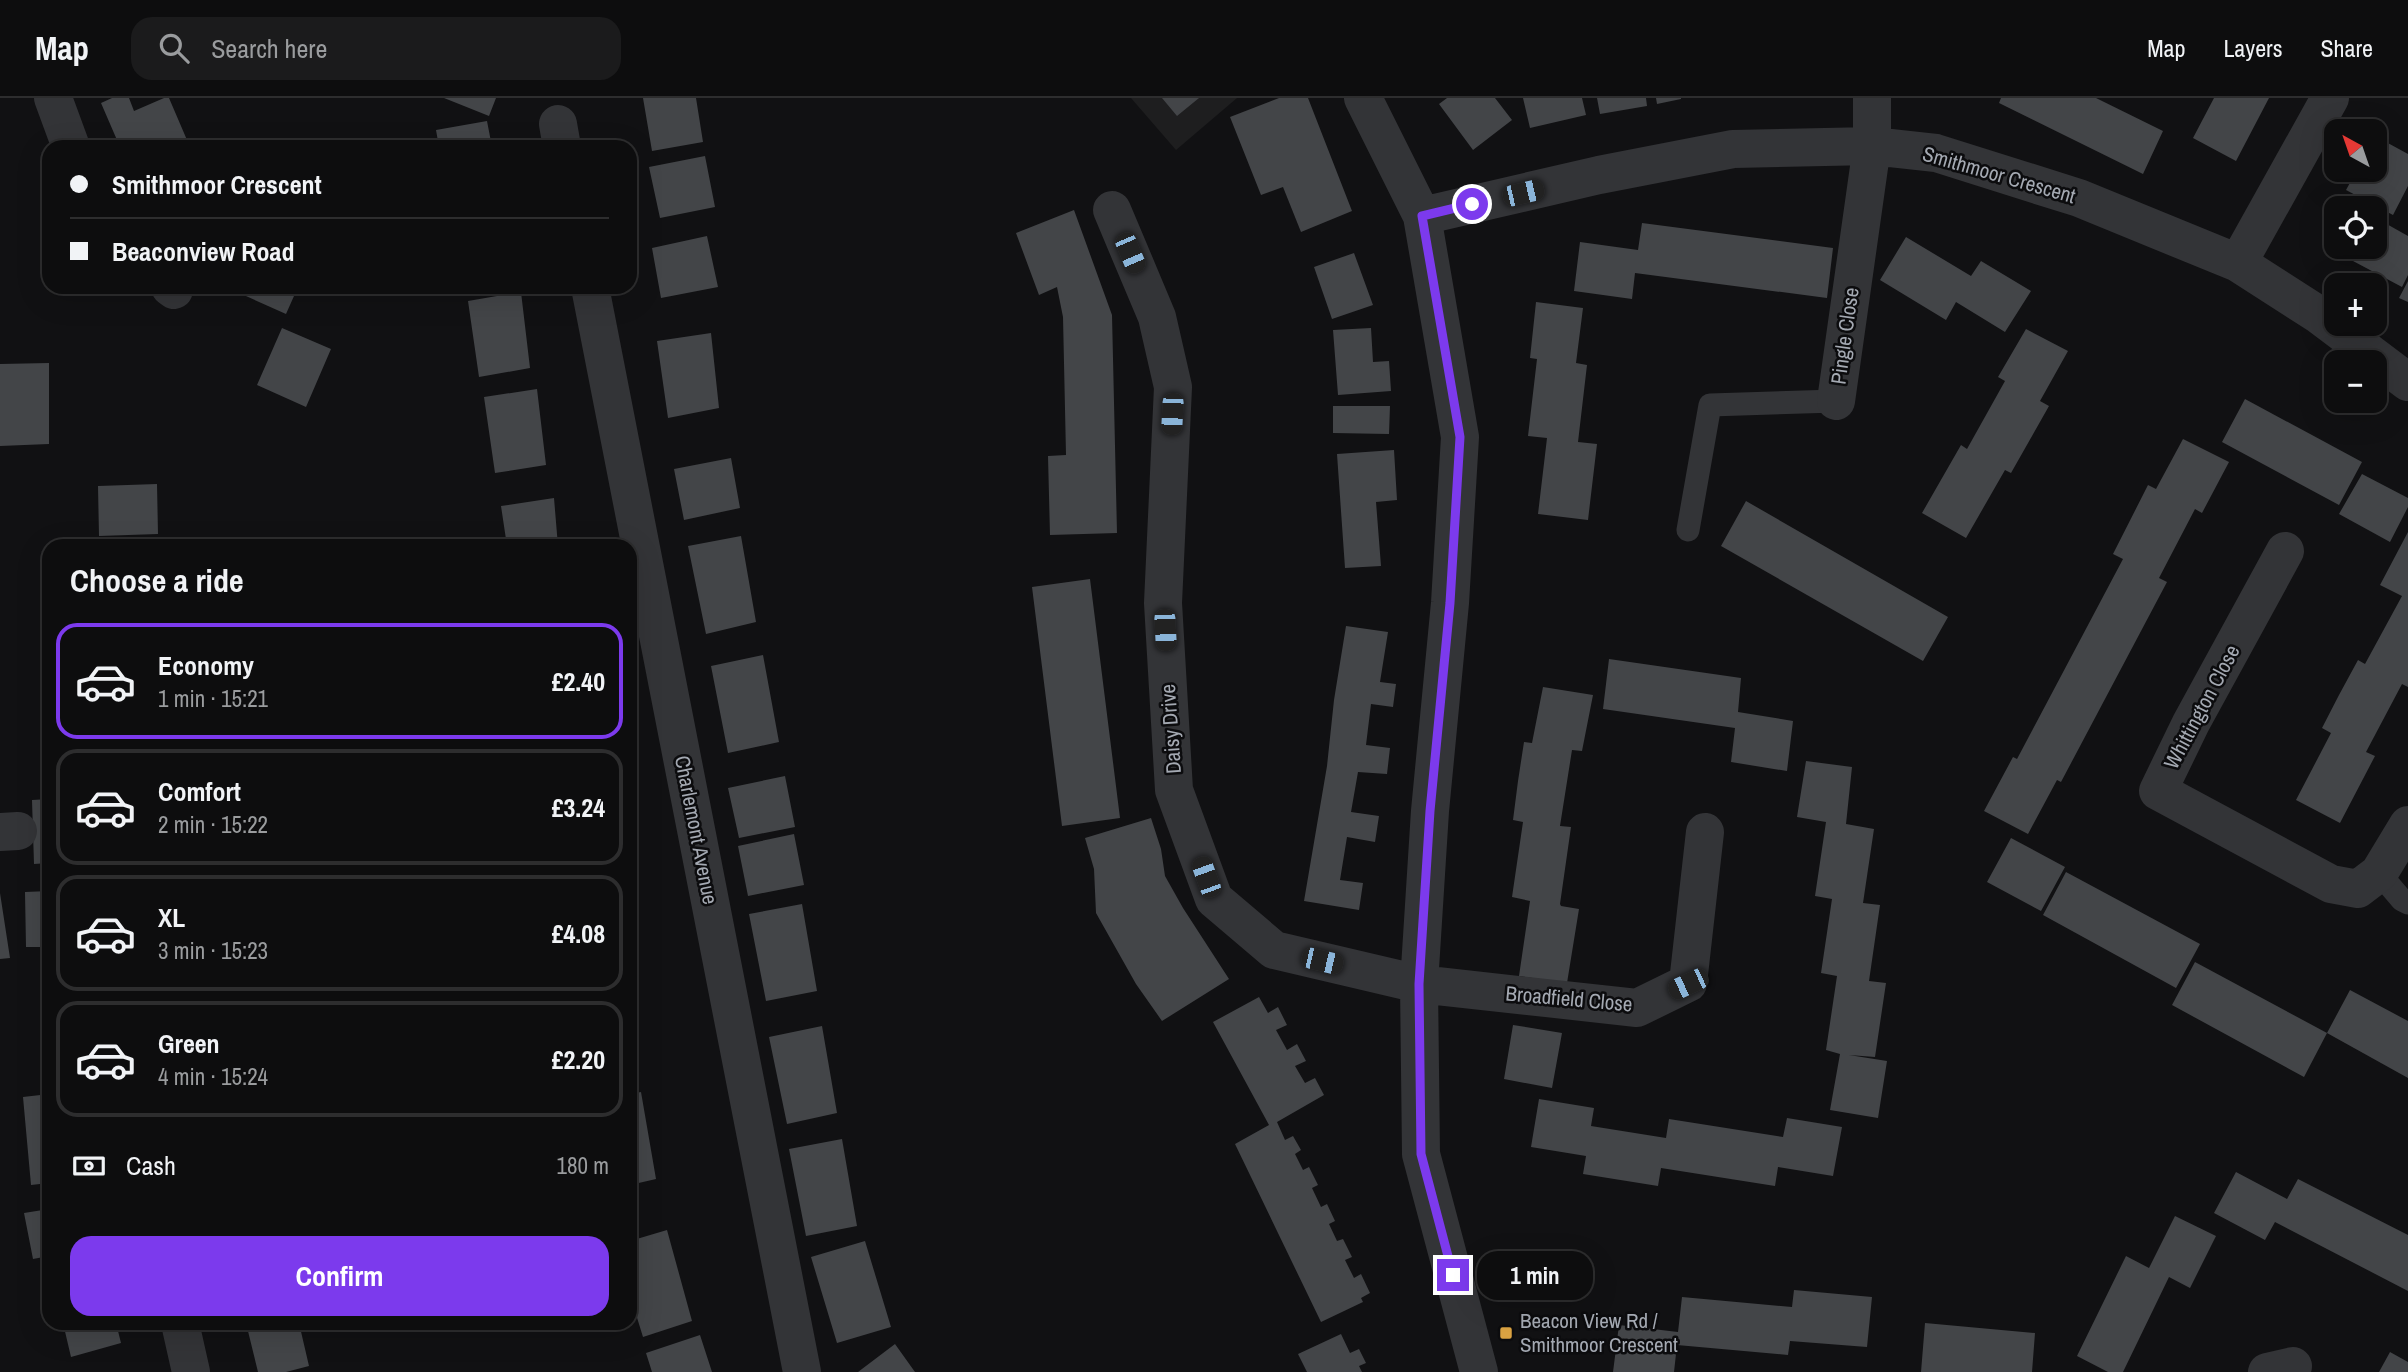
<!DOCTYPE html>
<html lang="en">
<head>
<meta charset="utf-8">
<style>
  :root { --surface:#0d0d0e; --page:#1b1b1c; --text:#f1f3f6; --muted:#9a9c9e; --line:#2d2d2e; --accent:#7c3aed }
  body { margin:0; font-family:"Archivo Narrow",sans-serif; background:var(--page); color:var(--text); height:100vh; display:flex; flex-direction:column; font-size:26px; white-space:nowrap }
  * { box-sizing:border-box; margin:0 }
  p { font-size:23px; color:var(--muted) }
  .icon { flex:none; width:38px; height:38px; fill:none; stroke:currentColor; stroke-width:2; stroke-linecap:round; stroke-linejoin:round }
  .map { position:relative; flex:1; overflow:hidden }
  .drawer { position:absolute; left:42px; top:441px; width:595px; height:791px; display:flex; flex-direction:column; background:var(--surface); border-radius:21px; box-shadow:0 7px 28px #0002,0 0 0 2px var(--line) }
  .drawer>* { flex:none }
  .guide { position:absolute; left:42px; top:42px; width:595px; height:154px; border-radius:21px; box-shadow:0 7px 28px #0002,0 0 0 2px var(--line); display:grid; align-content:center; height:154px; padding:0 28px; background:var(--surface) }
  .needle { width:46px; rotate:320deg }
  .tools { position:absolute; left:2324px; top:21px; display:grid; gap:14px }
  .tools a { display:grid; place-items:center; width:63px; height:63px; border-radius:14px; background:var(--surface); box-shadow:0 7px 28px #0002,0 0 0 2px var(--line); font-size:35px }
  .end { position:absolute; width:32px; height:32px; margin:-16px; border:9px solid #7c3aed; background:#fff; box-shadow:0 0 0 4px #fff }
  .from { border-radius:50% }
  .bubble { position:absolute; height:49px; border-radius:21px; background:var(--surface); box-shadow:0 7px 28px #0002,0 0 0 2px var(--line); font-size:23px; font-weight:700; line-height:49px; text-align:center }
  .car { position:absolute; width:21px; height:42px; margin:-21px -10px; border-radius:9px; box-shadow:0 0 5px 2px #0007; background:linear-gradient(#222 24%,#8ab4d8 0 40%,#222 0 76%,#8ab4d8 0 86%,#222 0) }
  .guide b { display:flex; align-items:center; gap:24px; height:66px; font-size:26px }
  .guide b+b { border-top:2px solid var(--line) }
  .guide i { width:18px; height:18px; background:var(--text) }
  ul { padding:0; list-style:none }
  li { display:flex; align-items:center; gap:21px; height:116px; margin:0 14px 10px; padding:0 14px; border:4px solid var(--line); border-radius:21px }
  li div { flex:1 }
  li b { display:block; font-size:26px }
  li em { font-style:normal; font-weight:700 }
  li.selected { border-color:var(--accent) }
  li>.icon { width:63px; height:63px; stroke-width:1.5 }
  h2 { padding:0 28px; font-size:32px; line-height:84px }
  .pay { display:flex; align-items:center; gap:18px; height:77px; padding:0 28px; font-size:26px }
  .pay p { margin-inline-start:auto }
  .action { display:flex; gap:14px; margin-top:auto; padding:14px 28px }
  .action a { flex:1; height:80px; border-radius:21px; background:var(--accent); color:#fff; font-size:28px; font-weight:700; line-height:80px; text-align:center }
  header { display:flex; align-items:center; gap:42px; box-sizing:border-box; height:98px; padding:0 35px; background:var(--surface); border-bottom:2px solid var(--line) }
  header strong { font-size:33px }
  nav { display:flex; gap:38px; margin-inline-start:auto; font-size:24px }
  .search { width:490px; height:63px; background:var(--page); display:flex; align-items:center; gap:18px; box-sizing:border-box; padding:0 24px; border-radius:21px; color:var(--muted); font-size:26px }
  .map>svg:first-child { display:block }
  .built { fill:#1e1e1f }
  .building { fill:#434548 }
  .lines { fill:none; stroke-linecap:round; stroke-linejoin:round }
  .service { stroke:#333437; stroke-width:23 }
  .minor { stroke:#333437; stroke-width:38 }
  .route { stroke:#7c3aed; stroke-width:9 }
  .poi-dot { fill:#daa242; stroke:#0c0c0e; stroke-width:2.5 }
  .labels { text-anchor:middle; stroke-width:5; stroke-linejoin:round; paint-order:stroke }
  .street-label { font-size:21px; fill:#a4a9b2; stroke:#0c0c0e }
  .poi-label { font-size:21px; fill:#a4a9b2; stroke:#0c0c0e; text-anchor:start }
</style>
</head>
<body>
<header>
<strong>Map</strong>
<div class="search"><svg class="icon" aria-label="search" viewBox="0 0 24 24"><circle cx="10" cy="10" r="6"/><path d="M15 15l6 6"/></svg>Search here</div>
<nav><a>Map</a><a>Layers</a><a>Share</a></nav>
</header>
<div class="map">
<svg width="2408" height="1274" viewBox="0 0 2408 1274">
  <rect width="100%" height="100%" fill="#111113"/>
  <!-- built -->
  <path class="built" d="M1131 0H1237L1176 52Z"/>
  <!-- building -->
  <path class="building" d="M112 0H129L134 13 164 0H169L190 49H120L101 5Z
    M444 0H496L489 18Z
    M643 0H696L703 44 652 53Z
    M1162 0H1199L1177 18Z
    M1279 0H1308L1352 113 1301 134 1283 89 1261 97 1230 19Z
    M1447 0H1495L1512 22 1473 52 1439 6Z
    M1523 0H1582L1586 17 1530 30Z
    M1597 0H1646L1647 8 1600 16Z
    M1656 0H1681V1L1657 6Z
    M2001 0H2096L2163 33 2143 76 1999 5Z
    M2214 0H2269L2236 63 2193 40Z
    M487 23 492 49H439L436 32Z
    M2375 38 2408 56V88L2393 117 2346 92 2357 72H2375Z
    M705 58 715 109 660 120 649 69Z
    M1074 112 1112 217 1117 435 1050 437 1048 358 1066 357 1063 219 1057 189 1039 197 1016 135Z
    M2376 120 2408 138V177L2402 189 2353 163 2361 149H2375Z
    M1642 125 1833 150 1827 200 1635 175 1632 201 1574 193 1580 144 1638 152Z
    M707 138 718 189 661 200 652 150Z
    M1906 139 1971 178 1981 163 2031 193 2005 234 1956 204 1946 222 1880 182Z
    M1354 155 1373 207 1332 221 1314 169Z
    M2408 183V204L2399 200Z
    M239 189H298L286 216 237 194Z
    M521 194 530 270 479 279 468 203Z
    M1536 204 1583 210 1576 265 1587 267 1578 344 1597 346 1588 422 1538 416 1547 340 1528 338 1537 261 1530 260Z
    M282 230 331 251 306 309 257 287Z
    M1371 230 1373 264 1389 263 1391 293 1338 297 1333 232Z
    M2026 231 2068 253 2040 303 2049 308 2011 375 2005 372 1966 440 1922 415 1961 347 1967 351 2005 283 1998 279Z
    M711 235 719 310 668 320 657 243Z
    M49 265V346L0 348V266Z
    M537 291 546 367 495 375 484 299Z
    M2245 301 2362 364 2339 407 2222 344Z
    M1333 308H1390L1389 336 1333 335Z
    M2183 341 2229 364 2202 415 2195 411 2159 480 2167 484 2061 684 2057 682 2028 736 1984 713 2013 659 2017 661 2123 461 2113 456 2148 387 2156 391Z
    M1394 352 1397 402 1376 404 1381 468 1345 470 1337 356Z
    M731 360 740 410 684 422 674 371Z
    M2362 376 2408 400V409L2390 444 2339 416Z
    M157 386 158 436 99 438 98 388Z
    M554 400 558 448H507L501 408Z
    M1746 403 1948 519 1923 563 1721 448Z
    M2408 434V589L2402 586 2366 654 2375 658 2340 725 2296 702 2331 635 2322 630 2339 597 2358 562 2365 566 2402 498 2380 487Z
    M741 438 756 524 706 536 688 448Z
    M1090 481 1120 720 1062 728 1032 489Z
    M1346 528 1388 534 1380 584 1396 586 1393 609 1371 606 1366 647 1390 650 1387 676 1358 674 1351 714 1379 718 1375 744 1347 739 1340 782 1363 785 1359 812 1304 803 1327 668 1334 602Z
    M763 557 779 644 728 655 711 568Z
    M1609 561 1741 580 1738 614 1793 623 1787 673 1731 664 1735 630 1603 611Z
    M1543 589 1593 597 1582 653 1572 652 1560 728 1571 729 1560 806 1561 808 1579 811 1567 885 1519 878 1530 803 1512 799 1523 724 1513 722 1518 683 1524 644 1532 645Z
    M1806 663 1852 669 1846 726 1874 731 1863 805 1880 807 1869 883 1886 885 1875 959 1849 957 1887 963 1878 1020 1830 1012 1840 956 1826 952 1837 878 1821 875 1832 801 1815 798 1826 724 1797 719Z
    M785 678 795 729 739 740 728 690Z
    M49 701V765L34 766 32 702Z
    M1151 720 1161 751 1165 778 1183 810 1229 881 1162 923 1136 886 1096 815 1094 771 1085 740Z
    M794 736 804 787 748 798 738 748Z
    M2011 740 2065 769 2041 813 1987 784Z
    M2066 774 2200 846 2176 890 2043 817Z
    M49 793V849H26L25 794Z
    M0 795 10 860 0 861Z
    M802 806 817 893 766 903 749 816Z
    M2195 864 2327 935 2304 979 2172 907Z
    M2350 892 2408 923V980L2327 935Z
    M1259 899 1268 915 1278 909 1287 927 1276 932 1287 952 1297 946 1306 963 1295 968 1305 985 1315 980 1324 997 1277 1024 1285 1042 1293 1038 1301 1052 1295 1056 1303 1072 1309 1069 1318 1087 1312 1090 1321 1109 1327 1106 1335 1123 1329 1126 1337 1143 1343 1141 1352 1159 1345 1162 1354 1180 1361 1176 1370 1195 1361 1200 1363 1204 1321 1224 1235 1046 1269 1027 1213 924Z
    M630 927 635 946 630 947Z
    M1513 927 1562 935 1552 990 1504 981Z
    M822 928 837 1015 787 1026 769 939Z
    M641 994 656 1081 630 1087V996Z
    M49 996V1085L31 1087 23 999Z
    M1539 1001 1594 1010 1591 1028 1666 1040 1669 1021 1783 1039 1787 1020 1842 1029 1833 1078 1778 1069 1775 1088 1661 1070 1658 1088 1583 1076 1586 1058 1531 1049Z
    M842 1041 857 1128 806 1138 789 1051Z
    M2236 1074 2287 1101 2298 1081 2408 1137V1193L2275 1124 2265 1142 2214 1115Z
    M49 1111V1158L33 1161 24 1115Z
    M2175 1118 2216 1138 2190 1190 2169 1179 2123 1274H2108L2077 1258 2126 1158 2149 1170Z
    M667 1132 692 1223 643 1239 630 1197V1143Z
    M865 1143 891 1229 837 1245 811 1159Z
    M1794 1192 1872 1199 1867 1249 1790 1243 1788 1257 1677 1247 1674 1274H1613L1619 1227 1678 1234 1682 1199 1792 1209Z
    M63 1225H116L121 1245 71 1259Z
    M246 1225H299L309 1268 286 1274H258Z
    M1925 1225 2035 1235 2032 1274H1921Z
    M1341 1236 1350 1255 1359 1251 1366 1265 1359 1268 1362 1274H1307L1298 1256Z
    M700 1237 712 1274H652L646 1255Z
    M895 1246 915 1274H858Z
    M2390 1254 2408 1264V1274H2379Z"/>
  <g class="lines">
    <!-- service -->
    <path class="service" d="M1688 432 1710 307 1836 303
      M2379 775 2402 802 2408 805"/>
    <!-- minor -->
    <path class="minor" d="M53 0 71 49
      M1363 0 1422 118 1460 339 1450 505 1430 713 1419 886 1421 1056 1479 1274
      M558 26 562 49
      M1112 112 1157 219 1173 289 1163 505 1174 692 1214 801 1274 852 1419 886 1637 910 1688 885 1705 734
      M1422 118 1599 77 1733 51 1872 48 1936 55 2079 100 2238 165 2319 217 2408 284
      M2238 165 2330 0
      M170 189 174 192
      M590 189 802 1274
      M1836 303 1872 48V0
      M2285 453 2191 625 2158 693 2331 786 2358 791 2379 775 2408 727
      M0 734 18 733
      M180 1225 191 1274
      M2267 1274 2293 1268"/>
  </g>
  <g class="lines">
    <!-- route -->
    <path class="route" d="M1453 1177 1421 1056 1419 886 1430 713 1450 505 1460 339 1422 118 1472 106"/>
  </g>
  <!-- markers -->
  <rect class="poi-dot" x="1499" y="1228" width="14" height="14" rx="3.5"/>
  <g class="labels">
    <!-- street labels -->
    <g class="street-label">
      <text transform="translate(1999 77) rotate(16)" y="7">Smithmoor Crescent</text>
      <text transform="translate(1845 238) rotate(-82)" y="7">Pingle Close</text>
      <text transform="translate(2202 609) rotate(-62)" y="7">Whittington Close</text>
      <text transform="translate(1171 631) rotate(-94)" y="7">Daisy Drive</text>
      <text transform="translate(696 732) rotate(79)" y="7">Charlemont Avenue</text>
      <text transform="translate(1569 901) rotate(5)" y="7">Broadfield Close</text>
    </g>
    <!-- poi labels -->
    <g class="poi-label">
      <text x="1520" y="1230">Beacon View Rd /<tspan x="1520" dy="24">Smithmoor Crescent</tspan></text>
    </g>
  </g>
</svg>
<div class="tools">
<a><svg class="needle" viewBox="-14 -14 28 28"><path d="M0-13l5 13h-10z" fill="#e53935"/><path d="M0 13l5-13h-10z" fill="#9a9c9e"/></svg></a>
<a><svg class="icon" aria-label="locate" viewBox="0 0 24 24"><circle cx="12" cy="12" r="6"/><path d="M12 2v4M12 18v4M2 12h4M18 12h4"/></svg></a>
<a>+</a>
<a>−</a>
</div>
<i class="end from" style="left:1472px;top:106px"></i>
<i class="end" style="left:1453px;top:1177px"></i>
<div class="bubble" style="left:1477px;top:1153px;width:116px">1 min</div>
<i class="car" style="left:1523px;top:95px;rotate:77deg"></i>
<i class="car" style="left:1130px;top:155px;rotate:157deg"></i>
<i class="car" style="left:1172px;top:316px;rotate:183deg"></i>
<i class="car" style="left:1165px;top:532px;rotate:177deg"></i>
<i class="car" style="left:1206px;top:779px;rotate:340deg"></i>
<i class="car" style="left:1322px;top:863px;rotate:103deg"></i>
<i class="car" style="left:1688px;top:886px;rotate:245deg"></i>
<div class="guide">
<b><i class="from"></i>Smithmoor Crescent</b>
<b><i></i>Beaconview Road</b>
</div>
<section class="drawer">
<h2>Choose a ride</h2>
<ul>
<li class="selected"><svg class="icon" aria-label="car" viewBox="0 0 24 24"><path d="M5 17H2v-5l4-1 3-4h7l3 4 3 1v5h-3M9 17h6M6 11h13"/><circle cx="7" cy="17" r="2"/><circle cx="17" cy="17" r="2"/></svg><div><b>Economy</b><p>1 min · 15:21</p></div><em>£2.40</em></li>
<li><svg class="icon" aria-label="car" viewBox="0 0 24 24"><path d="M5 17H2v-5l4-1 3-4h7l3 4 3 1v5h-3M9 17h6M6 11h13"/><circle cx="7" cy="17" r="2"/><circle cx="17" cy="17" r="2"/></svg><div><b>Comfort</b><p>2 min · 15:22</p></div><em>£3.24</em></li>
<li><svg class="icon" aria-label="car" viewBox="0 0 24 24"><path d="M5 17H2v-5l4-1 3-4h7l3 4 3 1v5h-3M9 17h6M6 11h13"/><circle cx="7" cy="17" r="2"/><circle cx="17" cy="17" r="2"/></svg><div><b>XL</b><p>3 min · 15:23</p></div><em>£4.08</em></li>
<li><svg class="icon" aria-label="car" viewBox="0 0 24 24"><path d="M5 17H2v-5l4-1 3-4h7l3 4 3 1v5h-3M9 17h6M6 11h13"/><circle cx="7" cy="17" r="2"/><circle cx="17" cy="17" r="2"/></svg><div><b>Green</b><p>4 min · 15:24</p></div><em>£2.20</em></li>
</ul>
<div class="pay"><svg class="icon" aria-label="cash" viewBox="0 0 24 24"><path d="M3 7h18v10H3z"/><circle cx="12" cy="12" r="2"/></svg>Cash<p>180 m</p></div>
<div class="action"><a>Confirm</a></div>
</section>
</div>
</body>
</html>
